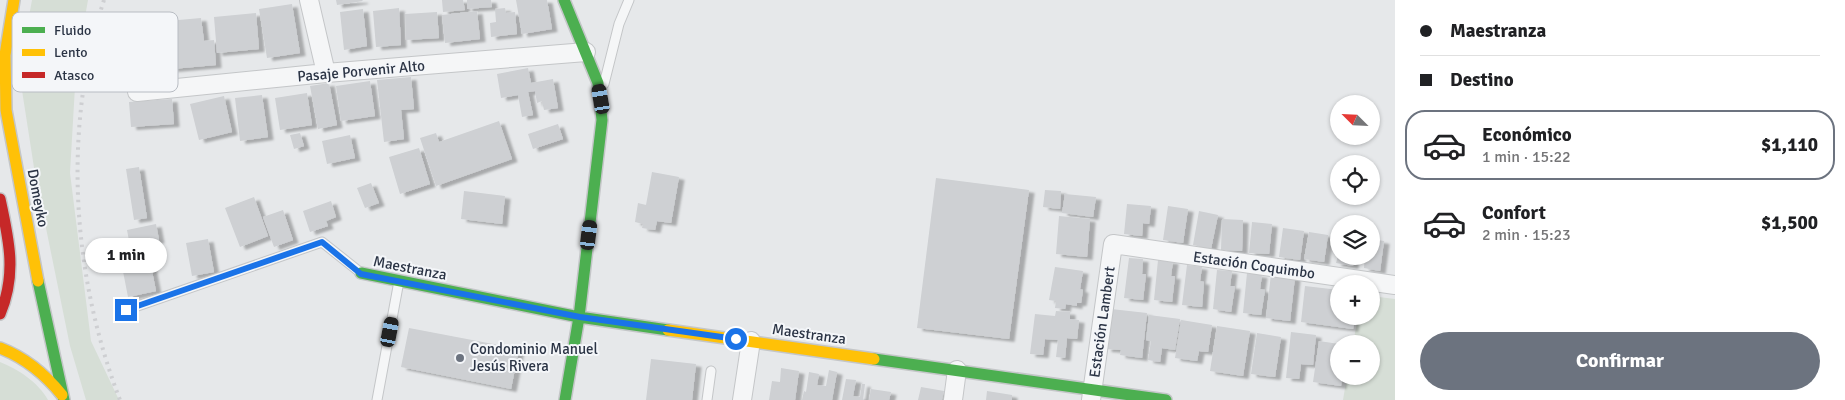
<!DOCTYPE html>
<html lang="es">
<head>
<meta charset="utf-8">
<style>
  :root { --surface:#fff; --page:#f6f6f6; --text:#202124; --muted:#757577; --line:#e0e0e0; --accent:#6c737f }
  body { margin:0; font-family:Signika,sans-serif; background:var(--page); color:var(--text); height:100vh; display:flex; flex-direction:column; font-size:19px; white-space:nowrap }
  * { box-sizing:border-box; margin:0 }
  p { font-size:16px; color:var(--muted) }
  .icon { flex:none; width:28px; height:28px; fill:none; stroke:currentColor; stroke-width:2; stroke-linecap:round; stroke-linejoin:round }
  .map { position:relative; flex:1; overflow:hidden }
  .panel { display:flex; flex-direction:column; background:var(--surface); width:450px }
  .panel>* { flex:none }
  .hud { display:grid; align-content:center; height:110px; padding:0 25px; background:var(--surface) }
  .needle { width:32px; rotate:294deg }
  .fabs { position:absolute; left:1330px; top:95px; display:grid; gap:10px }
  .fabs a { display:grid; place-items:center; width:50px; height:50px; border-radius:50%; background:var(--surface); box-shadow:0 1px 4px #0004; font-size:25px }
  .end { position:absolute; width:22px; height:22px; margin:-11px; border:6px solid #1a73e8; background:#fff; box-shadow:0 0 0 2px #fff }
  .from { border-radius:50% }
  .bubble { position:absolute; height:35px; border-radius:18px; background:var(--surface); box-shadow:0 1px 4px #0004; font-size:16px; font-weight:800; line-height:35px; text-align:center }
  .car { position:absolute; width:15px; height:30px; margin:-15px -8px; border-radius:6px; box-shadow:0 0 4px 1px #0007; background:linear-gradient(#222 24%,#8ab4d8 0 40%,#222 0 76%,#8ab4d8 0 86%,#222 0) }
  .hud b { display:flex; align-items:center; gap:18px; height:48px; font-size:19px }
  .hud b+b { border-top:1px solid var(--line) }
  .hud i { width:12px; height:12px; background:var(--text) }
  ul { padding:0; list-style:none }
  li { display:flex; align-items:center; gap:15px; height:70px; margin:0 10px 8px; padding:0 15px; border:2px solid transparent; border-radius:20px }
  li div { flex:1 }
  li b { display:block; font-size:19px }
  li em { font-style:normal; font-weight:800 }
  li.selected { border-color:var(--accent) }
  li>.icon { width:45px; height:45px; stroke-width:1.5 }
  .button { display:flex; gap:10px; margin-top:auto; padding:10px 25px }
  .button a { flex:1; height:58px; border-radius:30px; background:var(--accent); color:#fff; font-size:20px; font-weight:800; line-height:58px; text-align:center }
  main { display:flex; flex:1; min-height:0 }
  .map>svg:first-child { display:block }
  .green { fill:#d6ded6 }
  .building { fill:#ced0d3; filter:url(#shadow) }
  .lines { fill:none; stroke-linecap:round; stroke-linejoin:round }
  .lane-casing { stroke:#c4c6c8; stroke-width:11 }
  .street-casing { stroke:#c4c6c8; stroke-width:20 }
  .fast-casing { stroke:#c4c6c8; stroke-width:14 }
  .slow-casing { stroke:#c4c6c8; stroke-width:14 }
  .jam-casing { stroke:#c4c6c8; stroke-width:14 }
  .lane { stroke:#f5f6f7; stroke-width:9 }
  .street { stroke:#f5f6f7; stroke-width:18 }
  .fast { stroke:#4caf50; stroke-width:11 }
  .slow { stroke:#ffc107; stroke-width:11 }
  .jam { stroke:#c62828; stroke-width:11 }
  .rail { stroke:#cecfd2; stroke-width:4; stroke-dasharray:2.5 5; stroke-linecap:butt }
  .route { stroke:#1a73e8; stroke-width:6 }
  .poi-dot { fill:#6c737f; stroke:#f4f6f9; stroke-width:2 }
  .labels { text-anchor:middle; stroke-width:4; stroke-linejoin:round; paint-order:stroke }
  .street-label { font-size:15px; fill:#2b3445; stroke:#f4f6f9 }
  .poi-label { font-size:15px; fill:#2b3445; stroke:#f4f6f9; text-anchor:start }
  .key { fill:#f4f6f9; stroke:#b8bcc3; stroke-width:1 }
  .key-label { font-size:14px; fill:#2b3445 }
</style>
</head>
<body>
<main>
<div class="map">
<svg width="1395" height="400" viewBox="0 0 1395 400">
  <defs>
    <filter id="shadow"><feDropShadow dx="5.5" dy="3" stdDeviation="1" flood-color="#0004"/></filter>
  </defs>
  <rect width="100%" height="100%" fill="#e6e8ea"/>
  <!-- green -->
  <path class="green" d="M32 0H88L76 69 70 173 91 341 119 400H86L70 346 35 174 19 71Z
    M1371 296 1395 299V400H1343L1347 376H1371V344H1353L1358 316H1371Z
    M0 362C18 369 39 383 48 400H0Z"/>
  <!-- building -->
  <path class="building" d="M336 0H362L363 1 337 5Z
    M442 0H463L465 10 443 12Z
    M467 0H491L492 7 467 9Z
    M516 0H547L552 29 522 34Z
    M292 4 300 53 267 58 259 9Z
    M399 8 401 45 376 47 373 11Z
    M505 8 506 13 515 12 517 34 491 37 490 23 496 22 495 9Z
    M363 9 367 46 344 50 340 12Z
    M477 11 480 39 445 43 442 15Z
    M437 12 439 38 406 40 405 14Z
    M256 13 259 49 217 53 214 17Z
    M201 18 204 41 214 40 216 65 172 69 167 21Z
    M528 68 531 83 553 79 558 108 544 110 542 101 537 103 535 91 528 92 533 115 522 117 518 95 501 98 497 74Z
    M411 77 414 109 401 110 404 139 384 142 377 80Z
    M370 81 375 116 341 121 336 86Z
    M329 83 337 125 318 129 310 86Z
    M307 93 312 125 280 130 275 98Z
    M262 95 268 137 240 141 235 98Z
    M224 96 232 132 199 140 190 104Z
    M172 99 174 124 131 127 129 102Z
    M499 121 512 159 436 186 420 138 436 133 439 142Z
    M558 124 563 139 533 149 528 134Z
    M300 133 304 146 294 149 290 135Z
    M350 135 355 158 327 164 322 141Z
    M419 148 430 184 400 194 389 157Z
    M139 167 147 218 134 220 126 169Z
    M652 172 679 177 671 223 657 221 655 230 642 228 643 224 635 222 638 203 646 205Z
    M936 178 1029 190 1009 339 917 328Z
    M371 183 379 203 365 208 357 188Z
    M1045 190 1061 191 1060 209 1043 207Z
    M464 191 505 196 502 224 461 219Z
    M1065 194 1096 197 1093 217 1062 213Z
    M254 197 268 236 240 247 225 208Z
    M331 201 336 217 326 221 328 226 310 232 303 211Z
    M1127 204 1151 206 1149 224 1143 223 1142 236 1124 234Z
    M1168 206 1188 209 1183 243 1163 240Z
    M283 210 293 240 274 247 263 217Z
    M1199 211 1218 215 1211 249 1193 245Z
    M1059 216 1090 219 1087 257 1056 254Z
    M1222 219 1243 220 1242 251 1221 250Z
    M1252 222 1272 224 1269 254 1249 253Z
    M156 224 159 240 130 246 127 230Z
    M1283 228 1304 231 1300 260 1279 257Z
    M1309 232 1328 235 1324 262 1304 259Z
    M208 239 214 272 192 276 186 243Z
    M1371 239 1384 241 1380 271 1364 268 1365 256H1371Z
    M148 251 156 291 128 297 120 256Z
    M1338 256H1354L1353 266 1336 263Z
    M1129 258 1143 259 1142 274H1146L1143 300 1124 298Z
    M1158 260 1173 261 1171 276H1175L1172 302 1154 300Z
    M1187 265 1202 267 1200 281 1204 282 1202 307 1182 305Z
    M1055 267 1083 271 1080 289 1083 290 1081 303H1077V306L1066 304 1065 309 1055 308 1056 301 1049 300Z
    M1217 270 1232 271 1230 286H1235L1231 312 1213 309Z
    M1247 273 1262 275 1260 289 1265 290 1261 315 1243 313Z
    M1271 274 1295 277 1290 321 1266 318Z
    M1305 286 1339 290V316H1355L1353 329 1301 322Z
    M1111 309 1147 313 1142 358 1120 355 1121 350 1106 349Z
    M1056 311 1070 312V319L1079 320 1077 339 1067 338 1065 358 1056 357 1058 340 1045 339 1043 355 1030 354 1035 314 1055 316Z
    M1149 315 1180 319 1175 350 1162 348 1160 362 1148 360 1151 341 1146 340Z
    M1181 320 1212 325 1208 352 1199 351 1197 361 1175 358Z
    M1217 326 1250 331 1243 376 1210 371Z
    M409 328 519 349 511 389 401 367Z
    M1291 332 1316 335 1313 365 1301 364 1299 379 1286 378Z
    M1257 333 1281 337 1275 377 1251 374Z
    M1319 341 1339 344V376H1342L1341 386 1313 382Z
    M651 359 696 364 692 400H646Z
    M781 368 799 371 795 400H769L772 381 780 382Z
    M829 370 837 372 832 400H802L804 391 806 392 809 372 819 374 817 385 826 386Z
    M846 379 856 380 853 396 860 397 862 384H865L863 400H842Z
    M921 387 944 391 942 400H918Z
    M871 389 891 392 889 400H869Z
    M987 391 1012 395V400H986Z"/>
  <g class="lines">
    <defs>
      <path id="lane" d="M604 84 619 24 629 0
        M126 310 322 242 361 273
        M377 400 399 281
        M707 400 711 371"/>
      <path id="street" d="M309 0 326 73
        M137 92 326 73 586 52
        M742 400 751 341
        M953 400 957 370
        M1091 400 1113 244 1395 285"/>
      <path id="fast" d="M564 0 598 83 602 120 579 317 565 400
        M361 273 579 317 668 330
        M38 281 64 400
        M874 359 1166 400"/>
      <path id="slow" d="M14 0 5 55 6 110 38 281
        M668 330 874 359
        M0 348C26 358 45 374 62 395"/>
      <path id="jam" d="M0 199C9 240 17 274 0 314"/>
    </defs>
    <!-- lane casing -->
    <use href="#lane" class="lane-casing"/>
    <!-- street casing -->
    <use href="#street" class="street-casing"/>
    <!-- fast casing -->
    <use href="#fast" class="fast-casing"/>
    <!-- slow casing -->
    <use href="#slow" class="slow-casing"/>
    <!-- jam casing -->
    <use href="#jam" class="jam-casing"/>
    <!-- lane -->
    <use href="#lane" class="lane"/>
    <!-- street -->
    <use href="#street" class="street"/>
    <!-- fast -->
    <use href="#fast" class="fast"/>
    <!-- slow -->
    <use href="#slow" class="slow"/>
    <!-- jam -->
    <use href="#jam" class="jam"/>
    <!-- rail -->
    <path class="rail" d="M104 0C62 129 72 275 120 400"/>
  </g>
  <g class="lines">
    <!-- route -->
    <path class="route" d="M126 310 322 242 361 274 580 317 736 339"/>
  </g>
  <!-- markers -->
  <circle class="poi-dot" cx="460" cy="358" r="5"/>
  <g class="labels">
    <!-- street labels -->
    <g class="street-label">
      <text transform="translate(361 71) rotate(-5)" y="5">Pasaje Porvenir Alto</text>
      <text transform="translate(38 198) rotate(79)" y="5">Domeyko</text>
      <text transform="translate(1254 265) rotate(8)" y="5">Estación Coquimbo</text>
      <text transform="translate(410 268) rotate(11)" y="5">Maestranza</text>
      <text transform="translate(1102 322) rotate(-82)" y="5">Estación Lambert</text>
      <text transform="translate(809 334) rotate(8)" y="5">Maestranza</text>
    </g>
    <!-- poi labels -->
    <g class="poi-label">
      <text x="470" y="354">Condominio Manuel<tspan x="470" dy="17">Jesús Rivera</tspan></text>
    </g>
  </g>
  <!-- legend -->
  <rect x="12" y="12" width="166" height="80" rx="8" class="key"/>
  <rect x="22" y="27" width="23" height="6" fill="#4caf50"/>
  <rect x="22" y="49" width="23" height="7" fill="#ffc107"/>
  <rect x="22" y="72" width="23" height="6" fill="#c62828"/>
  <g class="key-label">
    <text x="54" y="35">Fluido</text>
    <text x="54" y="57">Lento</text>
    <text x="54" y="80">Atasco</text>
  </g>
</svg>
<div class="fabs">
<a><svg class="needle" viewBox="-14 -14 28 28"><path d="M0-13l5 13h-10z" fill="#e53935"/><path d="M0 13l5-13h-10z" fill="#757577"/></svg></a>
<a><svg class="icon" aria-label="locate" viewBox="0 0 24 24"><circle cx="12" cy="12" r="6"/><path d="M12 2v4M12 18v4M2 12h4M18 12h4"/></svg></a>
<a><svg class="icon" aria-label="layers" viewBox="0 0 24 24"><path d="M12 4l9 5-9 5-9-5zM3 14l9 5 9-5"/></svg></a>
<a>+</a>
<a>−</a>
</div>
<i class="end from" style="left:736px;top:339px"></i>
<i class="end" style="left:126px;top:310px"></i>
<div class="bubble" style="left:85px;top:238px;width:82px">1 min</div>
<i class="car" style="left:601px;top:99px;rotate:350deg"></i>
<i class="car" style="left:589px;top:235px;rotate:7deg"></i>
<i class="car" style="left:390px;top:332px;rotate:11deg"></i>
</div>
<section class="panel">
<div class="hud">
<b><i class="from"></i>Maestranza</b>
<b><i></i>Destino</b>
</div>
<ul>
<li class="selected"><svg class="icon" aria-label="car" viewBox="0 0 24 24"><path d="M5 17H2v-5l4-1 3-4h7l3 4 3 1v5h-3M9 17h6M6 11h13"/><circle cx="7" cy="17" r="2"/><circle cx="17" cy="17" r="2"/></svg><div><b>Económico</b><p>1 min · 15:22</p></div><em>$1,110</em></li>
<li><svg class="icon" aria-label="car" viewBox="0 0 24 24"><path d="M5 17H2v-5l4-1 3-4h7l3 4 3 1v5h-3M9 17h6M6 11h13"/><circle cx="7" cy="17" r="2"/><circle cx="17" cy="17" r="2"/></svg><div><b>Confort</b><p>2 min · 15:23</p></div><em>$1,500</em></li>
</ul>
<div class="button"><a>Confirmar</a></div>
</section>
</main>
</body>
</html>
